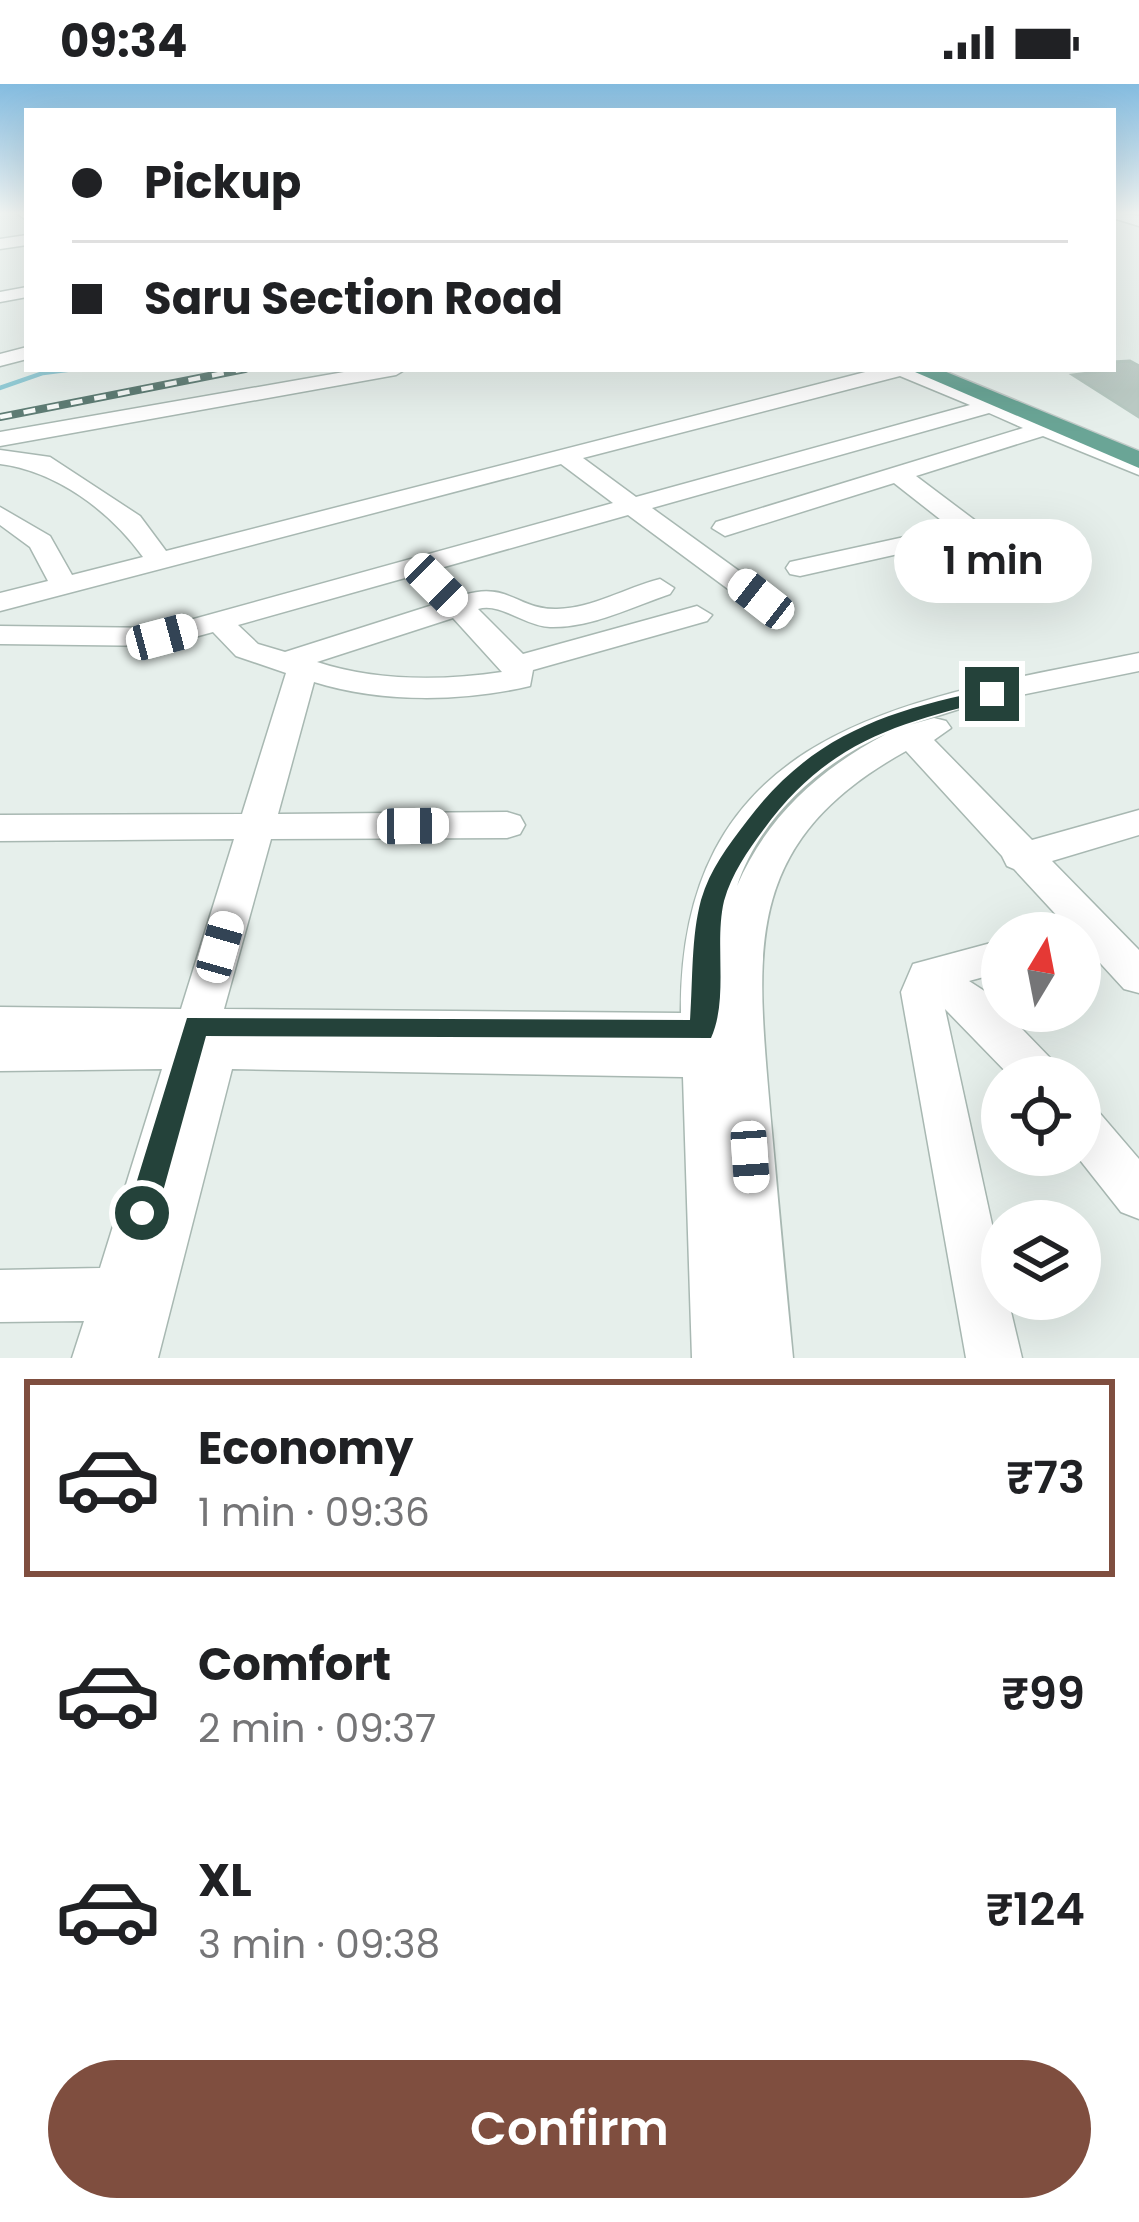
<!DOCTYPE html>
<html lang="en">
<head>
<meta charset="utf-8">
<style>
  :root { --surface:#fff; --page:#f6f6f6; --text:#202124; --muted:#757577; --line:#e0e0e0; --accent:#7f4e3f }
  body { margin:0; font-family:Poppins,sans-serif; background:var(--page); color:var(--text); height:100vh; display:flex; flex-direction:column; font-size:45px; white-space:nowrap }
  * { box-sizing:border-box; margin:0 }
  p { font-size:39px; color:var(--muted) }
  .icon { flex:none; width:66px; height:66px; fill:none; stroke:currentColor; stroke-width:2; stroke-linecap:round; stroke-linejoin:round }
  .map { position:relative; height:1274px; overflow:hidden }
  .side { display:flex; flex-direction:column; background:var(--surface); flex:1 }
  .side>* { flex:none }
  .top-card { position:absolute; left:24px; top:24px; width:1092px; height:264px; border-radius:0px; box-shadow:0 12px 48px #0002; display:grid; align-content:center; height:264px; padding:0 48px; background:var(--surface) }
  .needle { width:78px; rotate:10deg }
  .controls { position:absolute; left:981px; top:828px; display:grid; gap:24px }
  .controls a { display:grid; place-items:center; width:120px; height:120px; border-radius:50%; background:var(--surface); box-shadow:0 12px 48px #0002; font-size:60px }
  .end { position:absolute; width:54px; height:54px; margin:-27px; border:15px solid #24423a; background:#fff; box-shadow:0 0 0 6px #fff }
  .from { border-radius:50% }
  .bubble { position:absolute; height:84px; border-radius:42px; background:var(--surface); box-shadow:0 12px 48px #0002; font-size:39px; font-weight:600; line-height:84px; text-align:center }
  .car { position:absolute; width:36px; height:72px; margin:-36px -18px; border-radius:15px; box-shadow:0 0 9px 3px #0007; background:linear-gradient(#fff 24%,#345 0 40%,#fff 0 76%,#345 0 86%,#fff 0) }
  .top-card b { display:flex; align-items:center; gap:42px; height:114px; font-size:45px }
  .top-card b+b { border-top:3px solid var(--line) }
  .top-card i { width:30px; height:30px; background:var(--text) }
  ul { padding:21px 0 0; list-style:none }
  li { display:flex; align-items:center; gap:36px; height:198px; margin:0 24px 18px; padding:0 24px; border:6px solid transparent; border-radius:0px }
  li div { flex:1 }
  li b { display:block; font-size:45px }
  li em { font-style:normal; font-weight:600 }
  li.on { border-color:var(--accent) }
  li>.icon { width:108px; height:108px; stroke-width:1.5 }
  .button { display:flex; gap:24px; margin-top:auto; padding:24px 48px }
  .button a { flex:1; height:138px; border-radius:72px; background:var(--accent); color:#fff; font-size:48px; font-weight:600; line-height:138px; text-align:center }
  .status { display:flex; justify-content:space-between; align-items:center; height:84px; padding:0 60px; background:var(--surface); direction:ltr }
  .status svg { height:33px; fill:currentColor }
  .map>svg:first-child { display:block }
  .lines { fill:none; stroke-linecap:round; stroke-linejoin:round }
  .stream { stroke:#8ec9d4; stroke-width:4.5 }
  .building { fill:#bbcac4; stroke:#b8c9c2; stroke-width:3 }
  .minor-casing { stroke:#a8b8b2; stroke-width:3 }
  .major-casing { stroke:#c2cac8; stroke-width:3 }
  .minor { fill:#fff; fill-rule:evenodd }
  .major { fill:#6aa596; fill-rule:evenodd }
  .rail-casing { stroke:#5f7d75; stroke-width:8 }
  .rail { stroke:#f7fbf9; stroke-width:4.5; stroke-dasharray:12; stroke-linecap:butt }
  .route { fill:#24423a }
</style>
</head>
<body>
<div class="status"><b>09:34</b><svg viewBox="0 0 49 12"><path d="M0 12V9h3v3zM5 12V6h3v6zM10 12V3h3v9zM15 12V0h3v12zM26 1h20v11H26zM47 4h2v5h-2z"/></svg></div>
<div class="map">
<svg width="1139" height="1274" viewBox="0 0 1139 1274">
  <rect width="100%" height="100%" fill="#e6efeb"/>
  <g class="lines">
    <!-- stream -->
    <path class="stream" d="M0 304 43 289 74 285"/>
  </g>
  <!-- building -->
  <path class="building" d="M1130 277 1139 282V333L1073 291 1113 286V278Z"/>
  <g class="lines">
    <defs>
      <path id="minor" d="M16 129H27V136Z
        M1113 129 1139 132V142L1113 134Z
        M27 151V161L0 165V155Z
        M27 203V213L0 218V208Z
        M27 263V275L0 282V270Z
        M361 285H406L396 291 0 362V348Z
        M877 285H920L1139 375V391L1043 352 916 392 1021 471 1025 477 1021 483 1011 485 965 455 800 492 790 490 786 484 790 478 950 443 894 399 725 452 712 444 716 438 1023 344 989 329 652 424 771 510 775 516 761 525 751 522 628 431 437 485 464 511C508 497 518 526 557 525 593 524 625 504 660 495L674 504 670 510C632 523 591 544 550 543 525 542 500 518 478 525L523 570 697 522 712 531 707 537 533 586 530 602C463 618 380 619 314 598L278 730 507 728 520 732 525 741 520 750 507 754 271 755 224 925 681 929C679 638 915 615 1139 569V587L972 621 909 641 934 634 946 637 951 644 934 656 1032 756 1139 726V751L1052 777 1139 866V909L1124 905 1080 857V849H1073L1014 785 1007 782 1002 772 906 667C738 760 757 870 771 1037 778 1116 785 1195 793 1274H692L683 993 232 985 158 1274H72L84 1237 0 1238V1186L100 1184 162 985 0 987V923L181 925 234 755 0 757V731L242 730 286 589 236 572 213 548 162 562 0 560V542L161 544 613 419 561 380 0 527V509L48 497 30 463 0 441V423L50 452 72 491 143 473C110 427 56 387 0 380V366L50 373 140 432 166 467ZM900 292 970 321 636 413 583 374ZM412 492 439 519 285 568 258 560 238 541ZM453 534 502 588C442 597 375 597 317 578ZM886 650C820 685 767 732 737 802 759 734 823 677 886 650Z
        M1002 856V888L969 897 986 908 1055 979 1062 993H1011L945 925 1002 1186V1215H1008L1022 1274H966L901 908 913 880Z
        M1080 1020 1097 1026 1139 1075V1135L1121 1128 1076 1071H1080Z"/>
      <path id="major" d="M908 285H939L1139 367V384Z"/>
    </defs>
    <!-- minor casing -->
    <use href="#minor" class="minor-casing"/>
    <!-- major casing -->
    <use href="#major" class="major-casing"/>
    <!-- minor -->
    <use href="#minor" class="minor"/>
    <!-- major -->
    <use href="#major" class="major"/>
    <defs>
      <path id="rail" d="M0 333 245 285"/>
    </defs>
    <!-- rail casing -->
    <use href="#rail" class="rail-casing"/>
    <!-- rail -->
    <use href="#rail" class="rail"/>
  </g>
  <!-- sky -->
  <linearGradient id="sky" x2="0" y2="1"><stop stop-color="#84bce0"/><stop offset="0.42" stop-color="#f4f8f6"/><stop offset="1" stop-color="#f4f8f6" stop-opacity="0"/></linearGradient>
  <rect width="1139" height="307" fill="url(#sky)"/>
  <!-- route -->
  <path class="route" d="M992 605 998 606V615C899 638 827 658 764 745 747 768 732 789 724 817 714 859 729 914 711 954L206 952 157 1129 153 1139 142 1143 132 1139 127 1129 187 934 690 936C693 897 691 853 701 816 710 785 728 762 747 737 812 650 889 626 992 605Z"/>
</svg>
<div class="controls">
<a><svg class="needle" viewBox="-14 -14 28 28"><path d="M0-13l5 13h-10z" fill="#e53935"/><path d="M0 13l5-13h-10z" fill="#757577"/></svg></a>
<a><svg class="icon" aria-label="locate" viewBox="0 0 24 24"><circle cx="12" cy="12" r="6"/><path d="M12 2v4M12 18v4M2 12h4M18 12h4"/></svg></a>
<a><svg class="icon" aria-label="layers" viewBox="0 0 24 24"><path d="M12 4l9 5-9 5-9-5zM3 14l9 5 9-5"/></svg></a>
</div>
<i class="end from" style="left:142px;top:1129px"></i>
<i class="end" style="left:992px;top:610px"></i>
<div class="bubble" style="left:894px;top:435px;width:198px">1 min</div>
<i class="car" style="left:436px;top:501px;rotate:135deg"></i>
<i class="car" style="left:761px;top:515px;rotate:308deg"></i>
<i class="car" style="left:162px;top:553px;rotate:75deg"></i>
<i class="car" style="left:413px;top:742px;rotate:89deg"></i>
<i class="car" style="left:220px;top:863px;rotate:16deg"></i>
<i class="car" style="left:750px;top:1073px;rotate:176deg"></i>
<div class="top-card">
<b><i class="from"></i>Pickup</b>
<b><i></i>Saru Section Road</b>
</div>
</div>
<section class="side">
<ul>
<li class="on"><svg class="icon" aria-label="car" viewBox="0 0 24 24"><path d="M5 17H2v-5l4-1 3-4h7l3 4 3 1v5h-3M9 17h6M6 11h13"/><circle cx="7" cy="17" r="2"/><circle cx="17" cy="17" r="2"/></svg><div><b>Economy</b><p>1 min · 09:36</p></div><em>₹73</em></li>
<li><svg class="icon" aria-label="car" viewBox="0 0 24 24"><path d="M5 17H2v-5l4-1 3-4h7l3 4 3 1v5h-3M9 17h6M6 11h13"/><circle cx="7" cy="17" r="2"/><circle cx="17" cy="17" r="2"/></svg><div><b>Comfort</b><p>2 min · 09:37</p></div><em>₹99</em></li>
<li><svg class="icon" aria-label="car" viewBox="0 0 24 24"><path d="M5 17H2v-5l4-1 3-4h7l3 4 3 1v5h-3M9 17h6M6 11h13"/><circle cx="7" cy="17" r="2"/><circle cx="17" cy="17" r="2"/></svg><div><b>XL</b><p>3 min · 09:38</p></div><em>₹124</em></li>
</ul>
<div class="button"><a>Confirm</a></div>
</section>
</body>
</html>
